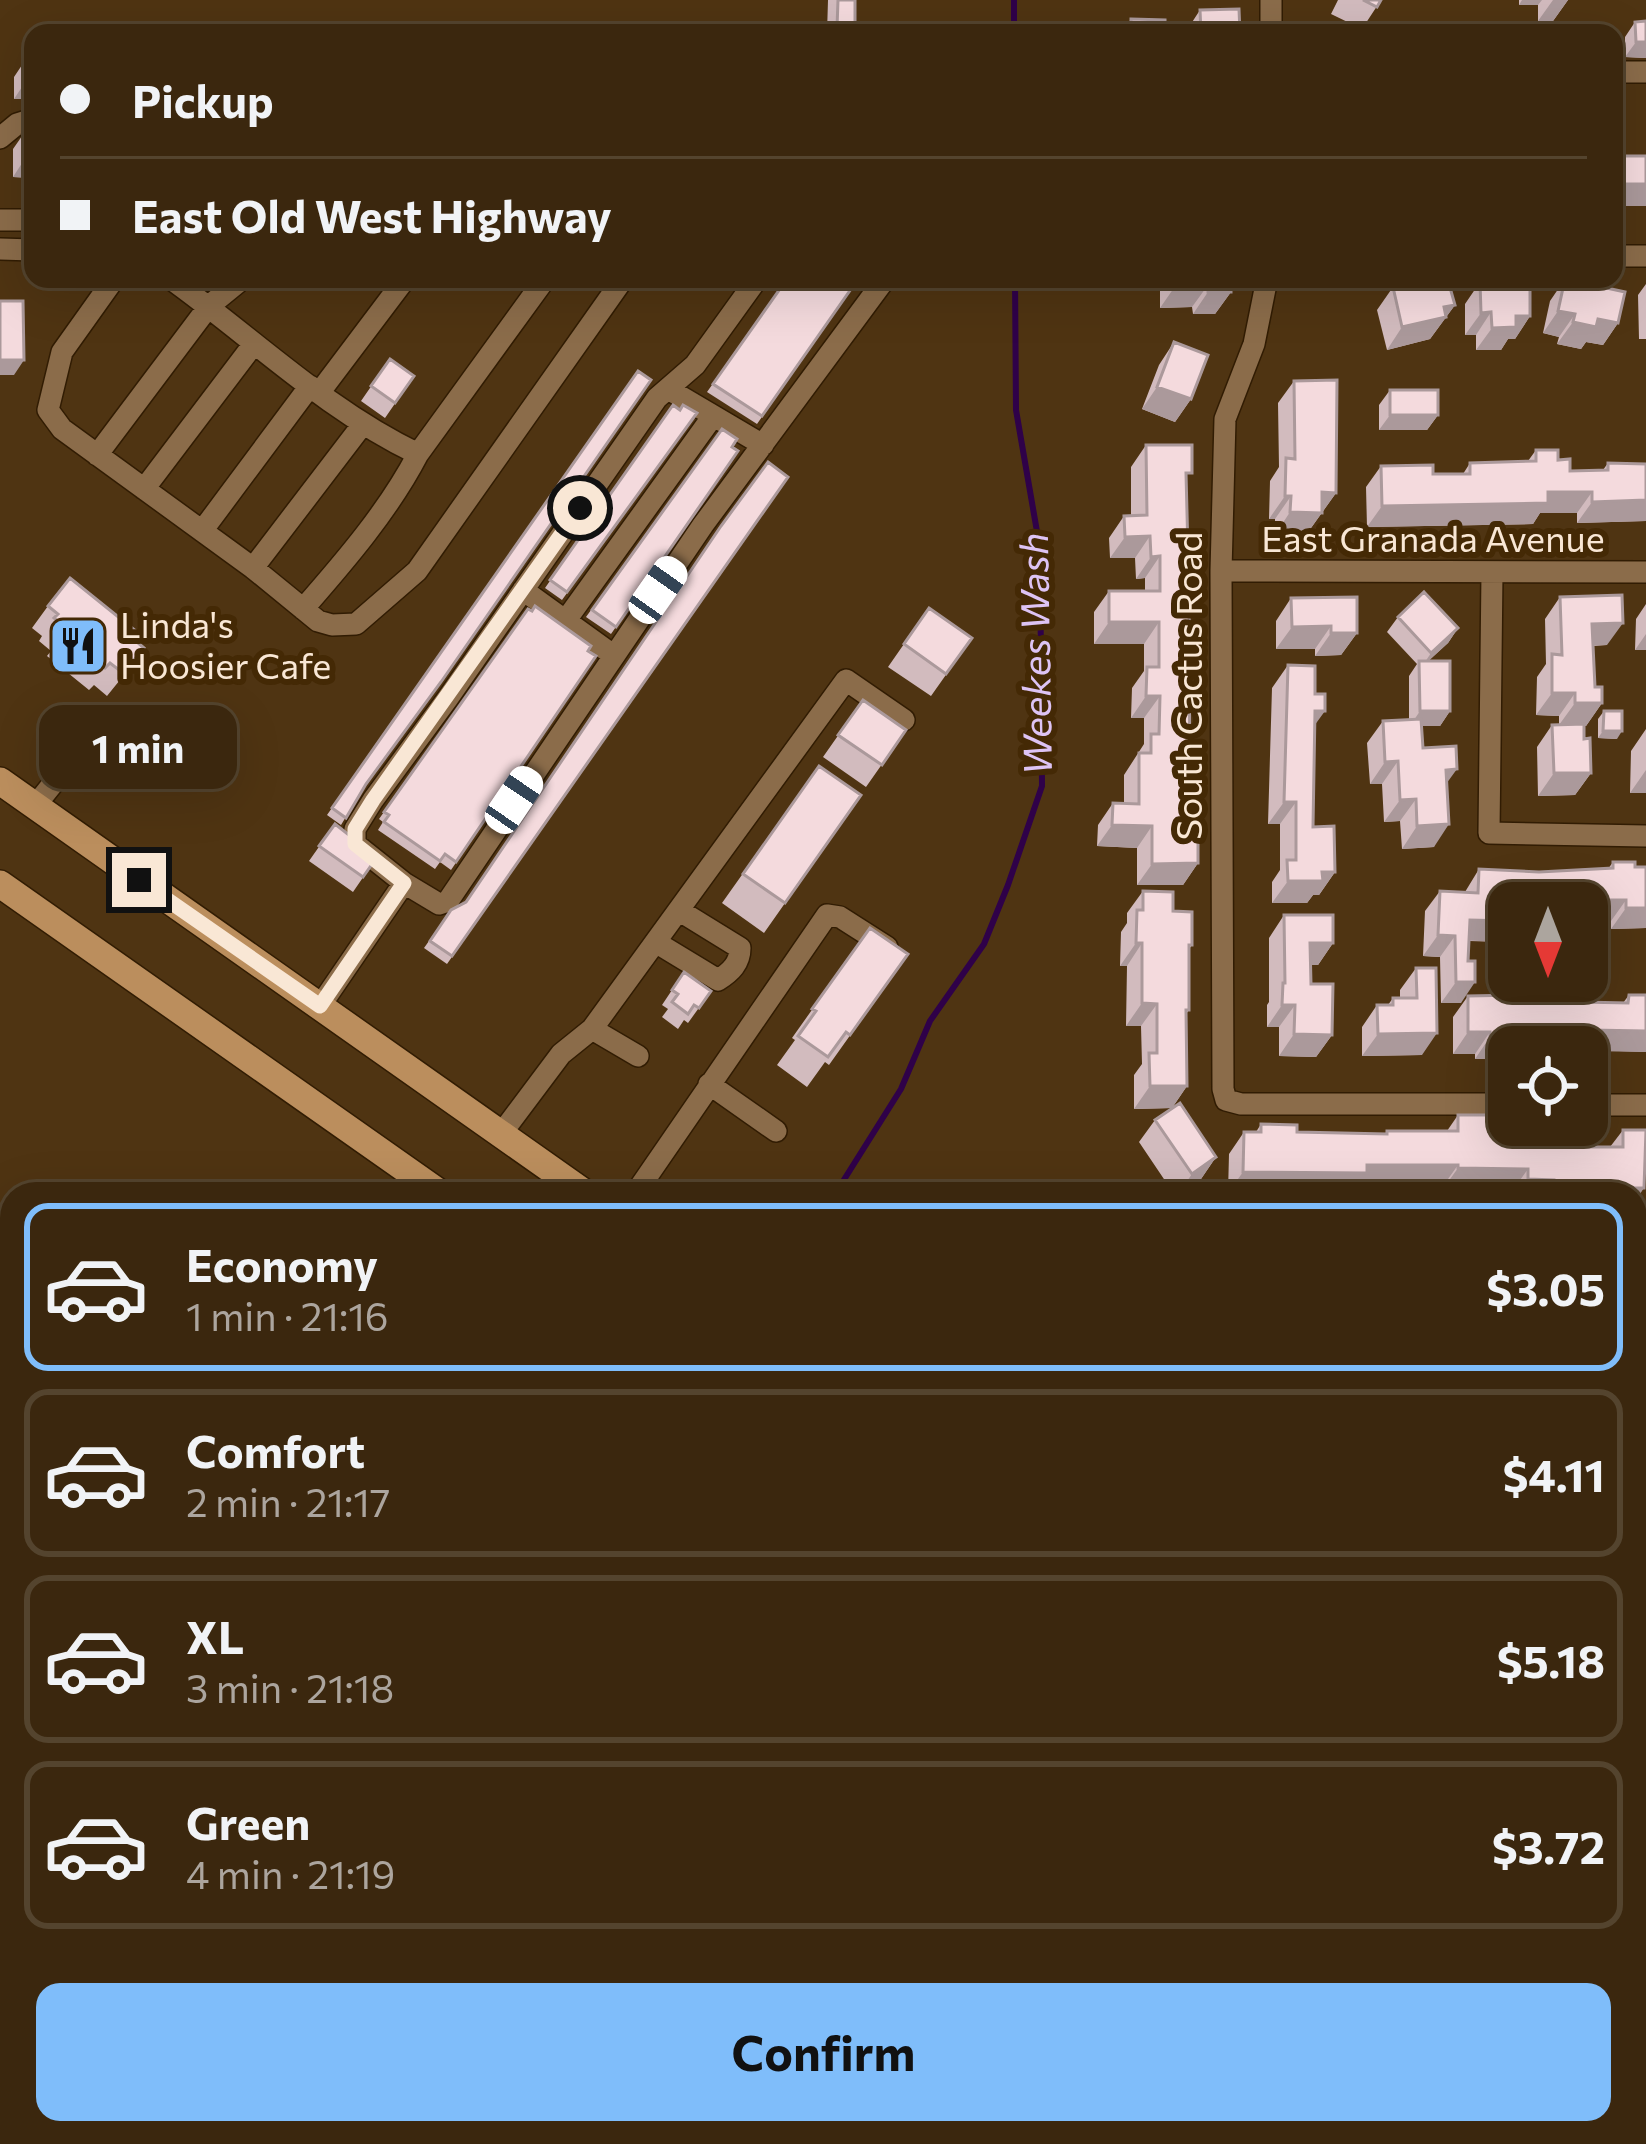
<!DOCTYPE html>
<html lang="en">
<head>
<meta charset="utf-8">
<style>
  :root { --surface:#3b270e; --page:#46331c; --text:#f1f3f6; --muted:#aca59e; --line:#54442e; --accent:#7fbdfa }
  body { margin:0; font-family:Commissioner,sans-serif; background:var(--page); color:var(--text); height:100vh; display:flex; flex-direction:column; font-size:45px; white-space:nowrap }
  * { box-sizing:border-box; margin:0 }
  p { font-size:39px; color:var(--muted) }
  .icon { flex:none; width:66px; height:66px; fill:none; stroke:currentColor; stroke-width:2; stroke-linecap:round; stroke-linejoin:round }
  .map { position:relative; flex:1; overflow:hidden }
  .panel { position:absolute; left:0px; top:1182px; width:1647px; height:963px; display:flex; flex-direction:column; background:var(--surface); border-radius:36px 36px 0 0; box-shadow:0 12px 48px #0002,0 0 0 3px var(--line) }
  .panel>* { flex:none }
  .guide { position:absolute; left:24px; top:24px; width:1599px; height:264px; border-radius:24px; box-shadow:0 12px 48px #0002,0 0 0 3px var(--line); display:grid; align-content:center; height:264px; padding:0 36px; background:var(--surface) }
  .needle { width:78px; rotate:180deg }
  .buttons { position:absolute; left:1488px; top:882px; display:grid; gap:24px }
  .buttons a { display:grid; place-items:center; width:120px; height:120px; border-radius:24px; background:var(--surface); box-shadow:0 12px 48px #0002,0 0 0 3px var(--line); font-size:60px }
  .end { position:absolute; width:54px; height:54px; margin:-27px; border:15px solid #f9e7d5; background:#111; box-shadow:0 0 0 6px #111 }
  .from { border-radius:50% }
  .bubble { position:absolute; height:84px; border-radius:24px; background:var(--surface); box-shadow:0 12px 48px #0002,0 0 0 3px var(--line); font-size:39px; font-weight:700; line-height:84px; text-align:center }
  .car { position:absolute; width:36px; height:72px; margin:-36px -18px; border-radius:15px; box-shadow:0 0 9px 3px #0007; background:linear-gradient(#fff 24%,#345 0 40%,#fff 0 76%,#345 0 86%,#fff 0) }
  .guide b { display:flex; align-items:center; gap:42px; height:114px; font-size:45px }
  .guide b+b { border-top:3px solid var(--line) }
  .guide i { width:30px; height:30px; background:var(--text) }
  ul { padding:21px 0 0; list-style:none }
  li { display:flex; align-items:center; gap:36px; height:168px; margin:0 24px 18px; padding:0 12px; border:6px solid var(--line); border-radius:24px }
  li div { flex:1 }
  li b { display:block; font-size:45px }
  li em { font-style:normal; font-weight:700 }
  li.active { border-color:var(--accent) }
  li>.icon { width:108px; height:108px; stroke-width:1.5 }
  .primary-button { display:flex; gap:24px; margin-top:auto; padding:24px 36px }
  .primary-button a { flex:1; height:138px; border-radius:24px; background:var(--accent); color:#111; font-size:48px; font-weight:700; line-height:138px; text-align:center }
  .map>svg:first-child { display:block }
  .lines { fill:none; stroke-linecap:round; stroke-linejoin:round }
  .stream { stroke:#2f0149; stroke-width:6 }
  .minor-casing { stroke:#311c03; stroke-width:24 }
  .major-casing { stroke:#311c03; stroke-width:30 }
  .minor { stroke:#8b6c4a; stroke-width:21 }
  .major { stroke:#bb8e5d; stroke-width:27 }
  .wall { fill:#d2bbbe }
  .shaded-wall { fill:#ab999b }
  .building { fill:#f4dadd; stroke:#ab999b; stroke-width:3 }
  .route { stroke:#f9e7d5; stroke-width:15 }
  .labels { text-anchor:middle; stroke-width:12; stroke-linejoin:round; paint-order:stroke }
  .street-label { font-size:36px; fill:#f9e7d5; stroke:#442905 }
  .poi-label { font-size:36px; fill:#f9e7d5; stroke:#442905; text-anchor:start }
  .water-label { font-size:39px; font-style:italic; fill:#ddc3f4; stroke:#442905 }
</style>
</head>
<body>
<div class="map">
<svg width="1646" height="2144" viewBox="0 0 1646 2144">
  <rect width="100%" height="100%" fill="#4f3412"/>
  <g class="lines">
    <!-- stream -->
    <path class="stream" d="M1014 0V33
      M835 1194 901 1089 930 1021 984 944 1008 885 1042 786 1040 549 1016 410 1015 279
      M338 2144 343 2133"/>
    <defs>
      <path id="minor" d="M1271 0V33
        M1614 72H1646
        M0 138 17 124 33 119
        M0 220H33
        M0 249 33 250
        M1614 256H1646
        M114 279 62 352 48 410 62 429 253 568 318 621 332 625 356 624 417 571 623 279
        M171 279C253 338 326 410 418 454
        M757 279 695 365 657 398 448 698 373 800 355 829V844L404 883 439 904 448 901 703 525 885 279
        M1267 279 1254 344 1225 419 1221 571 1223 1089 1226 1100 1241 1104H1509
        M668 389 763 445
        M319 393 405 279
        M97 455 209 306 242 279
        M144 489 253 345
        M202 531 310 386
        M253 568 363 424
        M1221 571 1646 572
        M1492 573 1489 833 1646 836
        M523 590 613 655
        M303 609C345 561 389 510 418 454L545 279
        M566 620 713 416
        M35 806 103 721
        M657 943 718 980C731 972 740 963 740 948L680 911
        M320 1006 404 883
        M592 1029 638 1056
        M709 1084 776 1131
        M1587 1105H1646
        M501 1134 561 1054 592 1029 846 680 904 720
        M635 1194 827 915 840 917 887 947
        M1065 2133 1080 2144
        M91 2144 92 2133
        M254 2144V2133
        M507 2144 509 2133"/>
      <path id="major" d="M0 781 586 1194
        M0 884 441 1194
        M1635 1932 1646 1940
        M1635 2035 1646 2043"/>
    </defs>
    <!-- minor casing -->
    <use href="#minor" class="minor-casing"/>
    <!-- major casing -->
    <use href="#major" class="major-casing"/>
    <!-- minor -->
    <use href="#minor" class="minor"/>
    <!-- major -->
    <use href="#major" class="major"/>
  </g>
  <!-- wall -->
  <path class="wall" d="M828 0H855V28L852 33H827Z
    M1338 0H1381L1362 29 1331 14Z
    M1519 0H1568L1553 21H1538V5H1519Z
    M1200 10 1240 33H1185Z
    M1131 19 1165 33H1121Z
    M1635 22 1646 58 1625 57V37Z
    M24 62 33 99H14V77Z
    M29 126H33V178L13 177V149Z
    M787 279H858L757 424 707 392Z
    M1160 279H1231V292L1215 314H1193L1192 307 1160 308Z
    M1565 279 1618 323 1603 345 1586 342 1581 349 1557 344 1559 337 1543 333 1550 301Z
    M1480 282 1530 316 1515 339H1508L1501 350H1476V335H1465V304Z
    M1646 284V339H1639L1638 295Z
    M1440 286 1455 305 1430 339 1387 350 1377 310 1393 287Z
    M1174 342 1191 399 1175 422 1142 409 1159 365Z
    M390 359 414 376 385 418 361 401Z
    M638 371 365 785 341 825 327 815Z
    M1294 381 1336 493 1306 535H1275V519H1269L1270 481 1279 467 1278 403Z
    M1390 390 1438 415 1427 430H1379V405Z
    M673 405 680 410 697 413 562 600 545 588Z
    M722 429 732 447 738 451 611 634 586 617Z
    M1146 445 1186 482 1190 815 1198 863 1183 885H1137V848L1097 846 1098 825 1113 803H1124V775L1144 744V718H1131L1132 688 1144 671V644H1094V612L1109 591H1145V578L1136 579 1135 558H1110L1109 538 1124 516H1131V467Z
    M1536 450 1558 460 1570 471 1603 470 1608 463 1646 464V521L1577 523V513H1540L1533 524 1367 527 1366 487 1381 466 1433 474H1463L1470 463 1528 461Z
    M788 477 447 964 424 948 451 910 465 902Z
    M1560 597 1607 645 1593 646 1595 687 1602 703 1586 726H1584V739L1591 773 1575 795 1538 796 1537 747 1552 725H1559V716L1536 715 1537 677 1546 664 1545 619Z
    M1291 598 1357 633 1341 655 1315 656V649H1276V621Z
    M1646 604V650H1635L1636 619Z
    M48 606 137 642 128 670 107 696 94 685 89 690 47 656 51 651 39 641 42 636 32 628Z
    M929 608 972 638 931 696 888 667Z
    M528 609 596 656 451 870 440 862 435 869 378 830 383 822 379 819Z
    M1398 617 1458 628 1448 643 1428 661 1450 711 1440 726H1422L1423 748 1447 783 1434 847 1402 849 1400 821 1384 822 1382 784H1370L1367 743 1383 721 1409 720V676L1417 664 1387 632Z
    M1288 665 1315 725 1313 827 1335 872 1319 895H1313L1307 903H1272V882L1280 870V824H1268L1272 688Z
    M863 700 906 730 866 787 823 757Z
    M1604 711 1617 739 1598 738V719Z
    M1646 729V793H1630L1631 751Z
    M819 766 861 795 764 933 722 903Z
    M335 824 377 857 353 892 309 861Z
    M1613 862 1646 928 1611 929V921H1587V903H1509V934L1503 942 1469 941 1461 1003H1441L1440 957 1423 956 1425 911 1440 891 1465 892 1479 869 1539 872 1608 869Z
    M1143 891 1173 911 1192 945 1189 949V1010L1186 1014 1187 1086 1172 1108 1134 1109V1075L1142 1064 1141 1026H1126L1127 966H1120L1121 932 1127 923V913Z
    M1284 915 1333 943 1318 965H1310L1311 984 1332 1035 1316 1057 1279 1056V1027H1267V1005L1269 1002V938Z
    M870 928 908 954 829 1065 825 1062 807 1087 777 1065 795 1040 792 1038Z
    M1416 968 1422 1055 1362 1056V1027L1377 1005H1388L1393 998H1400V990Z
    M684 972 711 991 688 1023 684 1020 678 1029 662 1017 668 1009 662 1005Z
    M1549 992 1581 1002 1623 1003 1629 995 1646 1052 1509 1047V1058L1475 1059V1054H1453V1017L1468 996 1516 1002H1543Z
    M1458 1115 1490 1133 1502 1143 1541 1144 1554 1126 1574 1147H1610L1623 1130 1644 1187 1635 1201V1194H1513V1190L1443 1189V1186L1358 1187 1228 1193 1229 1154 1244 1132H1256L1261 1124 1297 1132 1385 1134 1387 1131H1447Z
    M1155 1120 1216 1157 1201 1179 1179 1194H1174L1139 1142Z"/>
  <!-- shaded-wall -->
  <path class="shaded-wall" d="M1522 0H1542L1538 5H1519Z
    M1553 0H1568L1553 21H1538Z
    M837 28H855L852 33H834Z
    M1636 42H1646V58L1625 57Z
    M24 84H33V99H14Z
    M28 154 33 155V178L13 177Z
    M1614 184H1646V206H1614Z
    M1176 285H1208L1192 307 1160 308Z
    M1208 292H1231L1215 314H1193Z
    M1455 305 1430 339 1387 350 1402 327 1444 307Z
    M1558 311 1575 314 1559 337 1543 333Z
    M1491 312 1476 335H1465L1481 313Z
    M1516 316H1530L1515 339H1508L1501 350H1476L1492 328Z
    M1598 319 1618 323 1603 345 1586 342 1581 349 1557 344 1573 322Z
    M0 360H24L14 375H0Z
    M1157 387 1191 399 1175 422 1142 409Z
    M1390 415H1438L1427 430H1379Z
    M1322 492 1336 493 1306 535H1275L1290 512Z
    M1548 492H1592L1577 513H1540L1533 524 1367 527 1382 506Z
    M1285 496H1291L1275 519H1269Z
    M1646 500V521L1577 523 1592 502Z
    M1150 536 1135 558H1110L1125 537Z
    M1160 556 1145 578 1136 579 1151 557Z
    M1109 622H1159L1144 644H1094Z
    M1623 623 1607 645 1577 646 1592 624Z
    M1331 626 1315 649H1276L1292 627Z
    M1458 628 1448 643 1421 668 1431 653Z
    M1331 633H1357L1341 655 1315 656Z
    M1646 634V650H1635Z
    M1552 693H1575L1559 716 1536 715Z
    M1146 696H1160L1144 718H1131Z
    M1575 703H1602L1586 726 1559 725Z
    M1315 711H1325L1309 733Z
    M1420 711H1450L1440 726H1410Z
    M1603 731H1622L1617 739 1598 738Z
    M1398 761 1382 784H1370L1385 762Z
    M1457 769 1441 791 1446 770Z
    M1646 770V793H1630Z
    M1554 773H1591L1575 795 1538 796Z
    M1416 799 1400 821 1384 822 1400 800Z
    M1284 802H1296L1280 824H1268Z
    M1449 824 1434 847 1402 849 1417 826Z
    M1112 825 1152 826 1137 848 1097 846Z
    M1198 863 1183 885H1137L1152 864Z
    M1322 872H1335L1319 895H1313L1307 903H1272L1288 881Z
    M1586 900H1626L1611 921H1587V903H1584Z
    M1626 908H1646V928L1611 929Z
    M1509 916V934L1503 942 1456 940 1470 920Z
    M1438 935 1455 936 1440 957 1423 956Z
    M1136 943H1142L1127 966H1120Z
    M1310 943H1333L1318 965H1295Z
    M1456 982H1475L1461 1003H1441Z
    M1142 1003 1157 1004 1141 1026H1126Z
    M1282 1005H1295L1279 1027H1267Z
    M1591 1030 1646 1031V1052L1587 1051V1047H1509V1058L1475 1059 1490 1037Z
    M1468 1032H1490L1475 1054H1453Z
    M1437 1033 1422 1055 1362 1056 1378 1034Z
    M1294 1034 1332 1035 1316 1057 1279 1056Z
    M1150 1086H1187L1172 1108 1134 1109Z
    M1216 1157 1201 1179 1178 1194 1192 1174Z
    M1367 1165H1458L1443 1186 1358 1187 1353 1194 1228 1193 1243 1172Z
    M1458 1168 1528 1169 1513 1190 1443 1189Z
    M1528 1179 1554 1180 1544 1194H1518Z
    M1584 1188H1644L1635 1201V1194H1580Z"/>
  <!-- building -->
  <path class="building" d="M838 0H855V28H837Z
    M1363 0H1381L1377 7Z
    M1239 9 1240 33H1201L1200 10Z
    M1131 19 1165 20V33H1131Z
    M1646 21V42H1636L1635 22Z
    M24 62H33V84H24Z
    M29 126H33V155L28 154Z
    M1614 156H1646V184H1614Z
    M787 279H858L762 416 713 384Z
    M1176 279H1231V292H1208V285H1176Z
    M1428 279H1438L1440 286 1449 284 1455 305 1444 307 1446 317 1402 327 1393 287Z
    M1565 279 1625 292 1618 323 1598 319 1596 327 1573 322 1575 314 1558 311Z
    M1530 281V316H1516V327L1492 328 1491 312 1481 313 1480 282Z
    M0 301H23L24 360H0Z
    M1174 342 1208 355 1191 399 1157 387Z
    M390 359 414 376 395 403 371 386Z
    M638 371 651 380 441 682 366 784 346 818 332 808Z
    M1337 380 1336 493 1322 492V513L1290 512 1291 496H1285L1286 458 1295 459 1294 381Z
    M1390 390H1438V415H1390Z
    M673 405 680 410 683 405 697 413 567 592 550 580Z
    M722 429 737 439 732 447 738 451 616 627 592 610Z
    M1146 445H1192V473H1186L1189 591 1190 815H1198V863L1152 864V826L1112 825 1113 803 1139 804V753H1151V734H1159L1160 696H1146L1147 667H1159V622H1109V591H1160V556L1151 557 1150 536 1125 537 1124 516 1147 515Z
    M1536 450H1558V460L1570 459V471L1608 470V463L1646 464V500L1592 502V492H1548V503L1382 506 1381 466 1433 465V474H1470V463L1536 461Z
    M768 462 788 477 452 956 430 941 451 910 466 902 721 526Z
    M70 578 142 636 137 642 144 648 123 673 110 663 105 668 63 634 67 629 54 618 58 614 48 606Z
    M1424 592 1458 628 1431 653 1398 617Z
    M1622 595 1623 623 1592 624 1595 687H1602V703H1575V693H1552V654L1562 655 1560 597Z
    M1357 597V633H1331V626L1292 627 1291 598Z
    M535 606 591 646 588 651 596 656 456 862 445 854 440 861 384 822 389 815 384 812 528 609 532 611Z
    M929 608 972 638 946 674 904 644Z
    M1419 661H1450V711H1420Z
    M1288 665 1315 666V694H1325V711H1315L1313 827 1334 826 1335 872H1322L1323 881H1288L1287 860H1296V802H1284Z
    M863 700 906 730 882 765 838 735Z
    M1604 711H1622V731H1603Z
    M1421 719 1423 748 1456 746 1457 769 1446 770 1449 824 1417 826 1416 799 1400 800 1398 761 1385 762 1383 721Z
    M1584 724V739L1590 738 1591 773H1554L1552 725Z
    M819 766 861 795 785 903 743 874Z
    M335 824 377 857 363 877 319 846Z
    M1613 862H1635V867H1646V908H1626V900H1586V903H1509V921L1470 920 1468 961H1475V982H1456L1455 936 1438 935 1440 891 1478 893 1479 869 1539 872 1613 868Z
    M1143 891 1173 892V911L1192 912V945H1189V1010H1186L1187 1086H1150L1149 1053H1157V1004L1142 1003V943H1136L1137 910H1143Z
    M1284 915H1333V943H1310L1311 984H1333L1332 1035 1294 1034 1295 1005H1282L1283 983H1285Z
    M870 928 908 954 850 1035 846 1032 828 1057 798 1036 816 1011 812 1009Z
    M1416 968H1436L1437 1033 1378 1034 1377 1005H1393V998H1417Z
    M684 972 711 991 699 1008 694 1005 688 1014 672 1002 678 994 672 990Z
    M1549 992H1581V1002L1628 1003 1629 995H1646V1031L1591 1030V1035L1490 1037V1032H1468V996L1516 995V1002H1549Z
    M1180 1103 1216 1157 1192 1174 1155 1120Z
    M1458 1115H1490V1133H1502V1143L1553 1144 1554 1126H1574V1147H1623V1130H1646L1644 1188H1584V1194H1554V1180L1528 1179V1169L1458 1168V1165H1367V1173L1243 1172 1244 1132H1261V1124L1297 1125V1132L1387 1134V1131H1458Z
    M1139 1182H1161V1194H1139Z"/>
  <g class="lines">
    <!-- route -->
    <path class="route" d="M139 880 320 1006 404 883 355 844V829L373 800 580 508"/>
  </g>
  <!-- icons -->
  <defs>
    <symbol id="restaurant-square" viewBox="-11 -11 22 22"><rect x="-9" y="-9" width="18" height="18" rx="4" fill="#7fbdfa" stroke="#442905"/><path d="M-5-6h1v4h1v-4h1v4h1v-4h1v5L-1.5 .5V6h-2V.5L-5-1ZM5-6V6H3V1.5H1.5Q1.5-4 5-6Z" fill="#111"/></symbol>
  </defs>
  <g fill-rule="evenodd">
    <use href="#restaurant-square" x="45" y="613" width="66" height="66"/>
  </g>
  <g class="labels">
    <!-- street labels -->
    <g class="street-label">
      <text x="1433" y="552">East Granada Avenue</text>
      <text transform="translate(1189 686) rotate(-90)" y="13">South Cactus Road</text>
    </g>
    <!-- poi labels -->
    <g class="poi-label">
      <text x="120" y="638">Linda's<tspan x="120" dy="41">Hoosier Cafe</tspan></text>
    </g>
    <!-- water labels -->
    <g class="water-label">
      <text transform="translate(1036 654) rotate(-91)" y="14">Weekes Wash</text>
    </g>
  </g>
</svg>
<div class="buttons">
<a><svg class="needle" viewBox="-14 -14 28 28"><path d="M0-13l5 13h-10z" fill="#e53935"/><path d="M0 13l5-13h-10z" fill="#aca59e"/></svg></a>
<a><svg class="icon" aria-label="locate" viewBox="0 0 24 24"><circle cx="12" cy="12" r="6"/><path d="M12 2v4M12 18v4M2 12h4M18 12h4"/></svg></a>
</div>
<i class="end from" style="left:580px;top:508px"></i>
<i class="end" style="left:139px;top:880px"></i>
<div class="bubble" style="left:39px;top:705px;width:198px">1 min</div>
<i class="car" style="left:658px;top:590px;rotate:35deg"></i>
<i class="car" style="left:514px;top:800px;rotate:34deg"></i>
<div class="guide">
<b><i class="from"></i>Pickup</b>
<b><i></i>East Old West Highway</b>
</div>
<section class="panel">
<ul>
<li class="active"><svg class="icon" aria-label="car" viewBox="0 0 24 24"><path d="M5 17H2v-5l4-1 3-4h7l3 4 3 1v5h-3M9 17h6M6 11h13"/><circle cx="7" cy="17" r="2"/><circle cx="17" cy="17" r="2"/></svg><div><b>Economy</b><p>1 min · 21:16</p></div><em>$3.05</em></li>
<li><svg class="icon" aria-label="car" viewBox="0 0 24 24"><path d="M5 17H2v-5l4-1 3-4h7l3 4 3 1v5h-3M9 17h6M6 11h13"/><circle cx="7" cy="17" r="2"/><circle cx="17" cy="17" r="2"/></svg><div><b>Comfort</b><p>2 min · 21:17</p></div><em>$4.11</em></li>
<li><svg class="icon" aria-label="car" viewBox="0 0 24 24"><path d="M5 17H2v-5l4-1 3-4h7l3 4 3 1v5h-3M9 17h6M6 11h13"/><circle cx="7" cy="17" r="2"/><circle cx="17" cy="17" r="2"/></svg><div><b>XL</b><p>3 min · 21:18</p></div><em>$5.18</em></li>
<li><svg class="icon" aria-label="car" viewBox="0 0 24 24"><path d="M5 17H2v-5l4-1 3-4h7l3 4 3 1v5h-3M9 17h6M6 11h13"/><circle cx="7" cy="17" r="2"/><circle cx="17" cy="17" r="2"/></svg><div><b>Green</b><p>4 min · 21:19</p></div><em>$3.72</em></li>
</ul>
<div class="primary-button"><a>Confirm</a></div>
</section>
</div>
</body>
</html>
